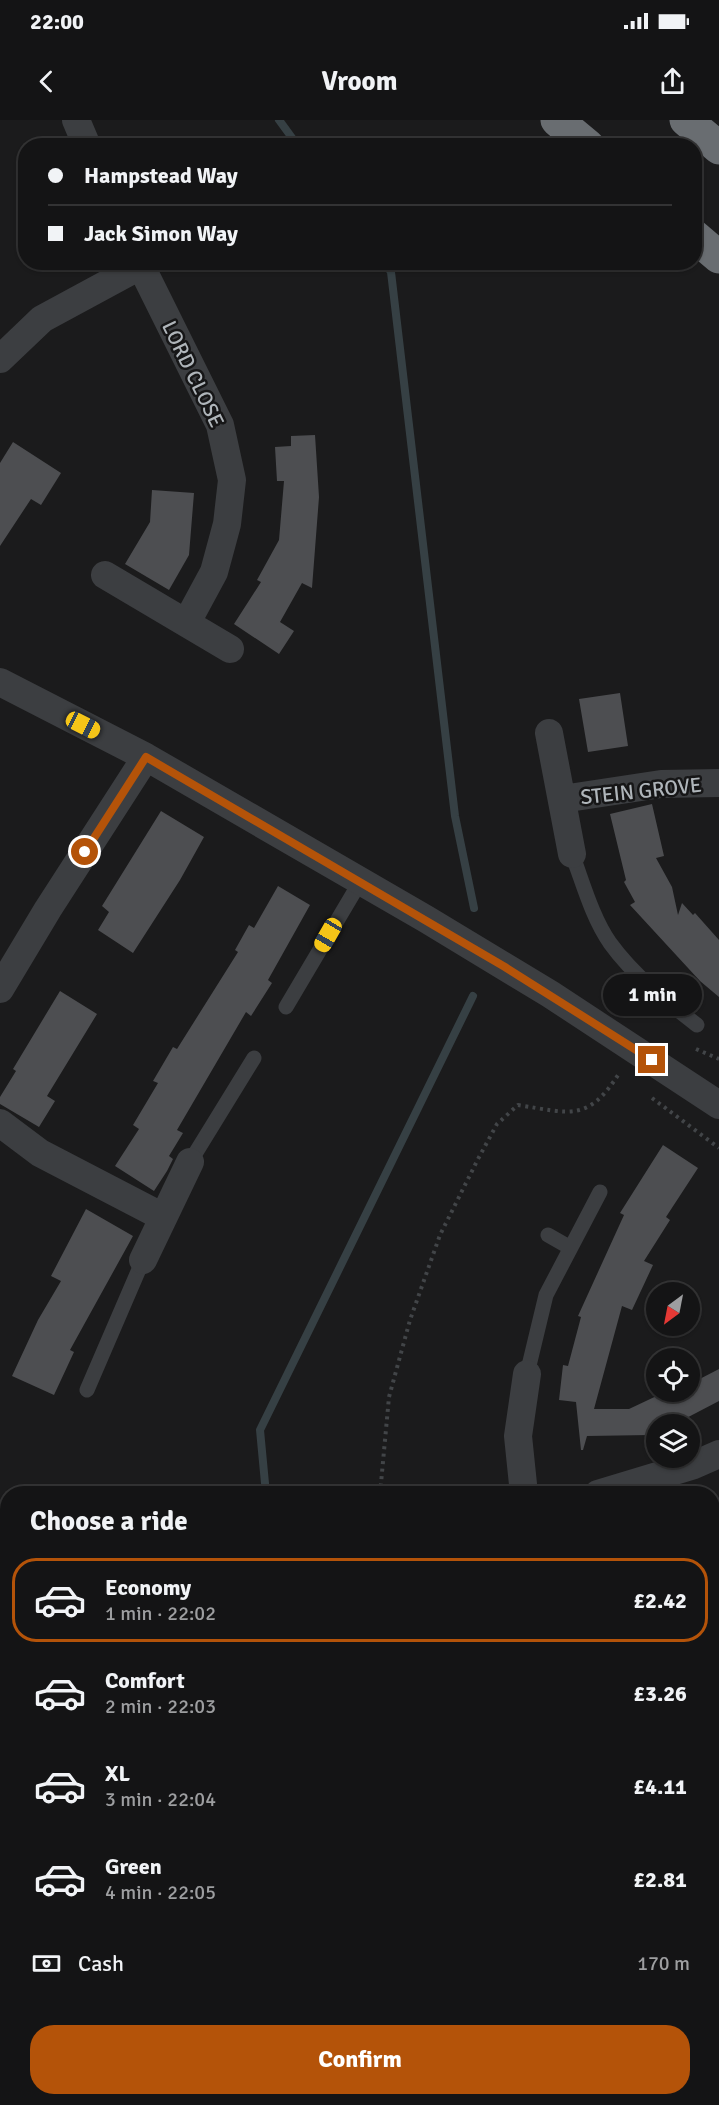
<!DOCTYPE html>
<html lang="en">
<head>
<meta charset="utf-8">
<style>
  :root { --surface:#141415; --page:#1d1d1e; --text:#f1f3f6; --muted:#9d9ea0; --line:#333334; --accent:#b45309 }
  body { margin:0; font-family:Signika,sans-serif; background:var(--page); color:var(--text); height:100vh; display:flex; flex-direction:column; font-size:22px; white-space:nowrap }
  * { box-sizing:border-box; margin:0 }
  p { font-size:20px; color:var(--muted) }
  .icon { flex:none; width:33px; height:33px; fill:none; stroke:currentColor; stroke-width:2; stroke-linecap:round; stroke-linejoin:round }
  .map { position:relative; flex:1; overflow:hidden }
  .drawer { position:absolute; left:0px; top:1366px; width:720px; height:620px; display:flex; flex-direction:column; background:var(--surface); border-radius:24px 24px 0 0; box-shadow:0 2px 4px #0004,0 0 0 2px var(--line) }
  .drawer>* { flex:none }
  .guide { position:absolute; left:18px; top:18px; width:684px; height:132px; border-radius:24px; box-shadow:0 2px 4px #0004,0 0 0 2px var(--line); display:grid; align-content:center; height:132px; padding:0 30px; background:var(--surface) }
  .needle { width:39px; rotate:212deg }
  .tools { position:absolute; left:646px; top:1162px; display:grid; gap:12px }
  .tools a { display:grid; place-items:center; width:54px; height:54px; border-radius:50%; background:var(--surface); box-shadow:0 2px 4px #0004,0 0 0 2px var(--line); font-size:30px }
  .end { position:absolute; width:27px; height:27px; margin:-14px; border:8px solid #b45309; background:#fff; box-shadow:0 0 0 3px #fff }
  .from { border-radius:50% }
  .bubble { position:absolute; height:42px; border-radius:21px; background:var(--surface); box-shadow:0 2px 4px #0004,0 0 0 2px var(--line); font-size:20px; font-weight:700; line-height:42px; text-align:center }
  .car { position:absolute; width:18px; height:36px; margin:-18px -9px; border-radius:8px; box-shadow:0 0 4px 2px #0007; background:linear-gradient(#f5c518 24%,#345 0 40%,#f5c518 0 76%,#345 0 86%,#f5c518 0) }
  .guide b { display:flex; align-items:center; gap:21px; height:57px; font-size:22px }
  .guide b+b { border-top:2px solid var(--line) }
  .guide i { width:15px; height:15px; background:var(--text) }
  ul { padding:0; list-style:none }
  li { display:flex; align-items:center; gap:18px; height:84px; margin:0 12px 9px; padding:0 18px; border:3px solid transparent; border-radius:24px }
  li div { flex:1 }
  li b { display:block; font-size:22px }
  li em { font-style:normal; font-weight:700 }
  li.on { border-color:var(--accent) }
  li>.icon { width:54px; height:54px; stroke-width:1.5 }
  h2 { padding:0 30px; font-size:27px; line-height:72px }
  .pay { display:flex; align-items:center; gap:15px; height:66px; padding:0 30px; font-size:22px }
  .pay p { margin-inline-start:auto }
  .primary-button { display:flex; gap:12px; margin-top:auto; padding:12px 30px }
  .primary-button a { flex:1; height:69px; border-radius:24px; background:var(--accent); color:#fff; font-size:24px; font-weight:700; line-height:69px; text-align:center }
  .status { display:flex; justify-content:space-between; align-items:center; height:42px; padding:0 30px; background:var(--surface); direction:ltr }
  .status svg { height:16px; fill:currentColor }
  header { display:flex; justify-content:space-between; align-items:center; height:78px; padding:0 30px; background:var(--surface); font-size:27px; font-weight:700 }
  .map>svg:first-child { display:block }
  .lines { fill:none; stroke-linecap:round; stroke-linejoin:round }
  .stream { stroke:#364044; stroke-width:8 }
  .building { fill:#4d4e51 }
  .path { stroke:#424548; stroke-width:4; stroke-dasharray:3 4.5; stroke-linecap:butt }
  .lane { stroke:#3c3e41; stroke-width:15 }
  .street { stroke:#3c3e41; stroke-width:28 }
  .highway { stroke:#696d71; stroke-width:33 }
  .route { stroke:#b45309; stroke-width:8 }
  .labels { text-anchor:middle; stroke-width:5; stroke-linejoin:round; paint-order:stroke }
  .street-label { font-size:21px; fill:#afb5ba; stroke:#161617 }
</style>
</head>
<body>
<div class="status"><b>22:00</b><svg viewBox="0 0 49 12"><path d="M0 12V9h3v3zM5 12V6h3v6zM10 12V3h3v9zM15 12V0h3v12zM26 1h20v11H26zM47 4h2v5h-2z"/></svg></div>
<header><svg class="icon" aria-label="back" viewBox="0 0 24 24"><path d="M15 5l-7 7 7 7"/></svg>Vroom<svg class="icon" aria-label="share" viewBox="0 0 24 24"><path d="M12 15V3M7 8l5-5 5 5M5 13v7h14v-7"/></svg></header>
<div class="map">
<svg width="719" height="1985" viewBox="0 0 719 1985">
  <rect width="100%" height="100%" fill="#1b1b1c"/>
  <g class="lines">
    <!-- stream -->
    <path class="stream" d="M279 0 298 26
      M384 142 391 152 455 696 474 788
      M266 1374 260 1310 473 876
      M525 1978 527 1985"/>
  </g>
  <!-- building -->
  <path class="building" d="M315 315 319 377 312 468 302 463 280 502 294 511 279 534 234 504 261 462 257 460 279 420 284 361H277L275 327 291 326V316Z
    M13 322 61 353 41 385 31 379 0 426V343Z
    M152 370 194 373 189 435 169 470 125 444 150 402Z
    M620 573 628 626 588 632 579 579Z
    M652 684 664 736 656 738 672 767 678 795 682 783 693 795 695 793 719 820V877L700 861 630 785 635 782 624 762 626 760 610 694Z
    M161 691 204 717 180 760 133 833 98 810 109 792 102 786Z
    M278 766 310 785 268 860 272 863 251 896 246 892 177 1010 183 1013 169 1036 173 1039 167 1051 154 1071 115 1046 139 1009 133 1005 158 963 153 961 173 927 177 929 238 832 235 830 249 805 254 808Z
    M60 871 97 894 47 976 55 981 39 1007 0 984V977L16 951 13 949Z
    M663 1025 698 1048 666 1097 670 1100 644 1141 653 1145 632 1190 622 1186 594 1289H629L665 1272H690V1264L719 1249V1281L673 1305H657V1312L650 1315 587 1316 583 1330H581L576 1282 559 1280 563 1245 568 1246 581 1197 578 1196 624 1095 620 1093Z
    M86 1089 133 1116 70 1230 74 1232 54 1275 12 1256 38 1200 61 1161 51 1156Z"/>
  <g class="lines">
    <!-- path -->
    <path class="path" d="M696 929 719 939
      M652 978 719 1028
      M380 1374 389 1277 410 1200 440 1115 478 1039 497 1004 518 985C570 993 588 1003 620 952
      M0 1411 8 1417
      M0 1539 8 1535
      M384 1978 386 1985"/>
    <!-- lane -->
    <path class="lane" d="M572 734C583 763 592 797 610 823 634 856 666 881 697 905
      M286 887 360 762
      M190 1042 254 938
      M548 1115 569 1127
      M527 1254 546 1175 600 1072
      M87 1270 143 1140
      M712 1759 719 1767"/>
    <!-- street -->
    <path class="street" d="M76 0 87 26
      M139 142 220 305 232 360 227 404 214 452 187 502
      M0 239 42 199 140 146
      M105 455 230 529
      M0 562 146 637 426 799 550 874 719 985
      M549 613 572 734
      M562 679 661 664 719 663
      M0 869 48 789 146 637
      M0 1003 40 1033 163 1097
      M143 1140 190 1042
      M524 1374 518 1316 527 1254
      M598 1374 694 1345 719 1334
      M0 1845 8 1841"/>
    <!-- highway -->
    <path class="highway" d="M557 0 588 26
      M686 0 719 28
      M694 116 719 137"/>
  </g>
  <g class="lines">
    <!-- route -->
    <path class="route" d="M85 732 146 637 505 847 652 940"/>
  </g>
  <g class="labels">
    <!-- street labels -->
    <g class="street-label">
      <text transform="translate(193 254) rotate(64)" y="7">LORD CLOSE</text>
      <text transform="translate(641 671) rotate(-6)" y="7">STEIN GROVE</text>
    </g>
  </g>
</svg>
<div class="tools">
<a><svg class="needle" viewBox="-14 -14 28 28"><path d="M0-13l5 13h-10z" fill="#e53935"/><path d="M0 13l5-13h-10z" fill="#9d9ea0"/></svg></a>
<a><svg class="icon" aria-label="locate" viewBox="0 0 24 24"><circle cx="12" cy="12" r="6"/><path d="M12 2v4M12 18v4M2 12h4M18 12h4"/></svg></a>
<a><svg class="icon" aria-label="layers" viewBox="0 0 24 24"><path d="M12 4l9 5-9 5-9-5zM3 14l9 5 9-5"/></svg></a>
</div>
<i class="end from" style="left:85px;top:732px"></i>
<i class="end" style="left:652px;top:940px"></i>
<div class="bubble" style="left:603px;top:854px;width:99px">1 min</div>
<i class="car" style="left:83px;top:605px;rotate:117deg"></i>
<i class="car" style="left:328px;top:815px;rotate:210deg"></i>
<div class="guide">
<b><i class="from"></i>Hampstead Way</b>
<b><i></i>Jack Simon Way</b>
</div>
<section class="drawer">
<h2>Choose a ride</h2>
<ul>
<li class="on"><svg class="icon" aria-label="car" viewBox="0 0 24 24"><path d="M5 17H2v-5l4-1 3-4h7l3 4 3 1v5h-3M9 17h6M6 11h13"/><circle cx="7" cy="17" r="2"/><circle cx="17" cy="17" r="2"/></svg><div><b>Economy</b><p>1 min · 22:02</p></div><em>£2.42</em></li>
<li><svg class="icon" aria-label="car" viewBox="0 0 24 24"><path d="M5 17H2v-5l4-1 3-4h7l3 4 3 1v5h-3M9 17h6M6 11h13"/><circle cx="7" cy="17" r="2"/><circle cx="17" cy="17" r="2"/></svg><div><b>Comfort</b><p>2 min · 22:03</p></div><em>£3.26</em></li>
<li><svg class="icon" aria-label="car" viewBox="0 0 24 24"><path d="M5 17H2v-5l4-1 3-4h7l3 4 3 1v5h-3M9 17h6M6 11h13"/><circle cx="7" cy="17" r="2"/><circle cx="17" cy="17" r="2"/></svg><div><b>XL</b><p>3 min · 22:04</p></div><em>£4.11</em></li>
<li><svg class="icon" aria-label="car" viewBox="0 0 24 24"><path d="M5 17H2v-5l4-1 3-4h7l3 4 3 1v5h-3M9 17h6M6 11h13"/><circle cx="7" cy="17" r="2"/><circle cx="17" cy="17" r="2"/></svg><div><b>Green</b><p>4 min · 22:05</p></div><em>£2.81</em></li>
</ul>
<div class="pay"><svg class="icon" aria-label="cash" viewBox="0 0 24 24"><path d="M3 7h18v10H3z"/><circle cx="12" cy="12" r="2"/></svg>Cash<p>170 m</p></div>
<div class="primary-button"><a>Confirm</a></div>
</section>
</div>
</body>
</html>
